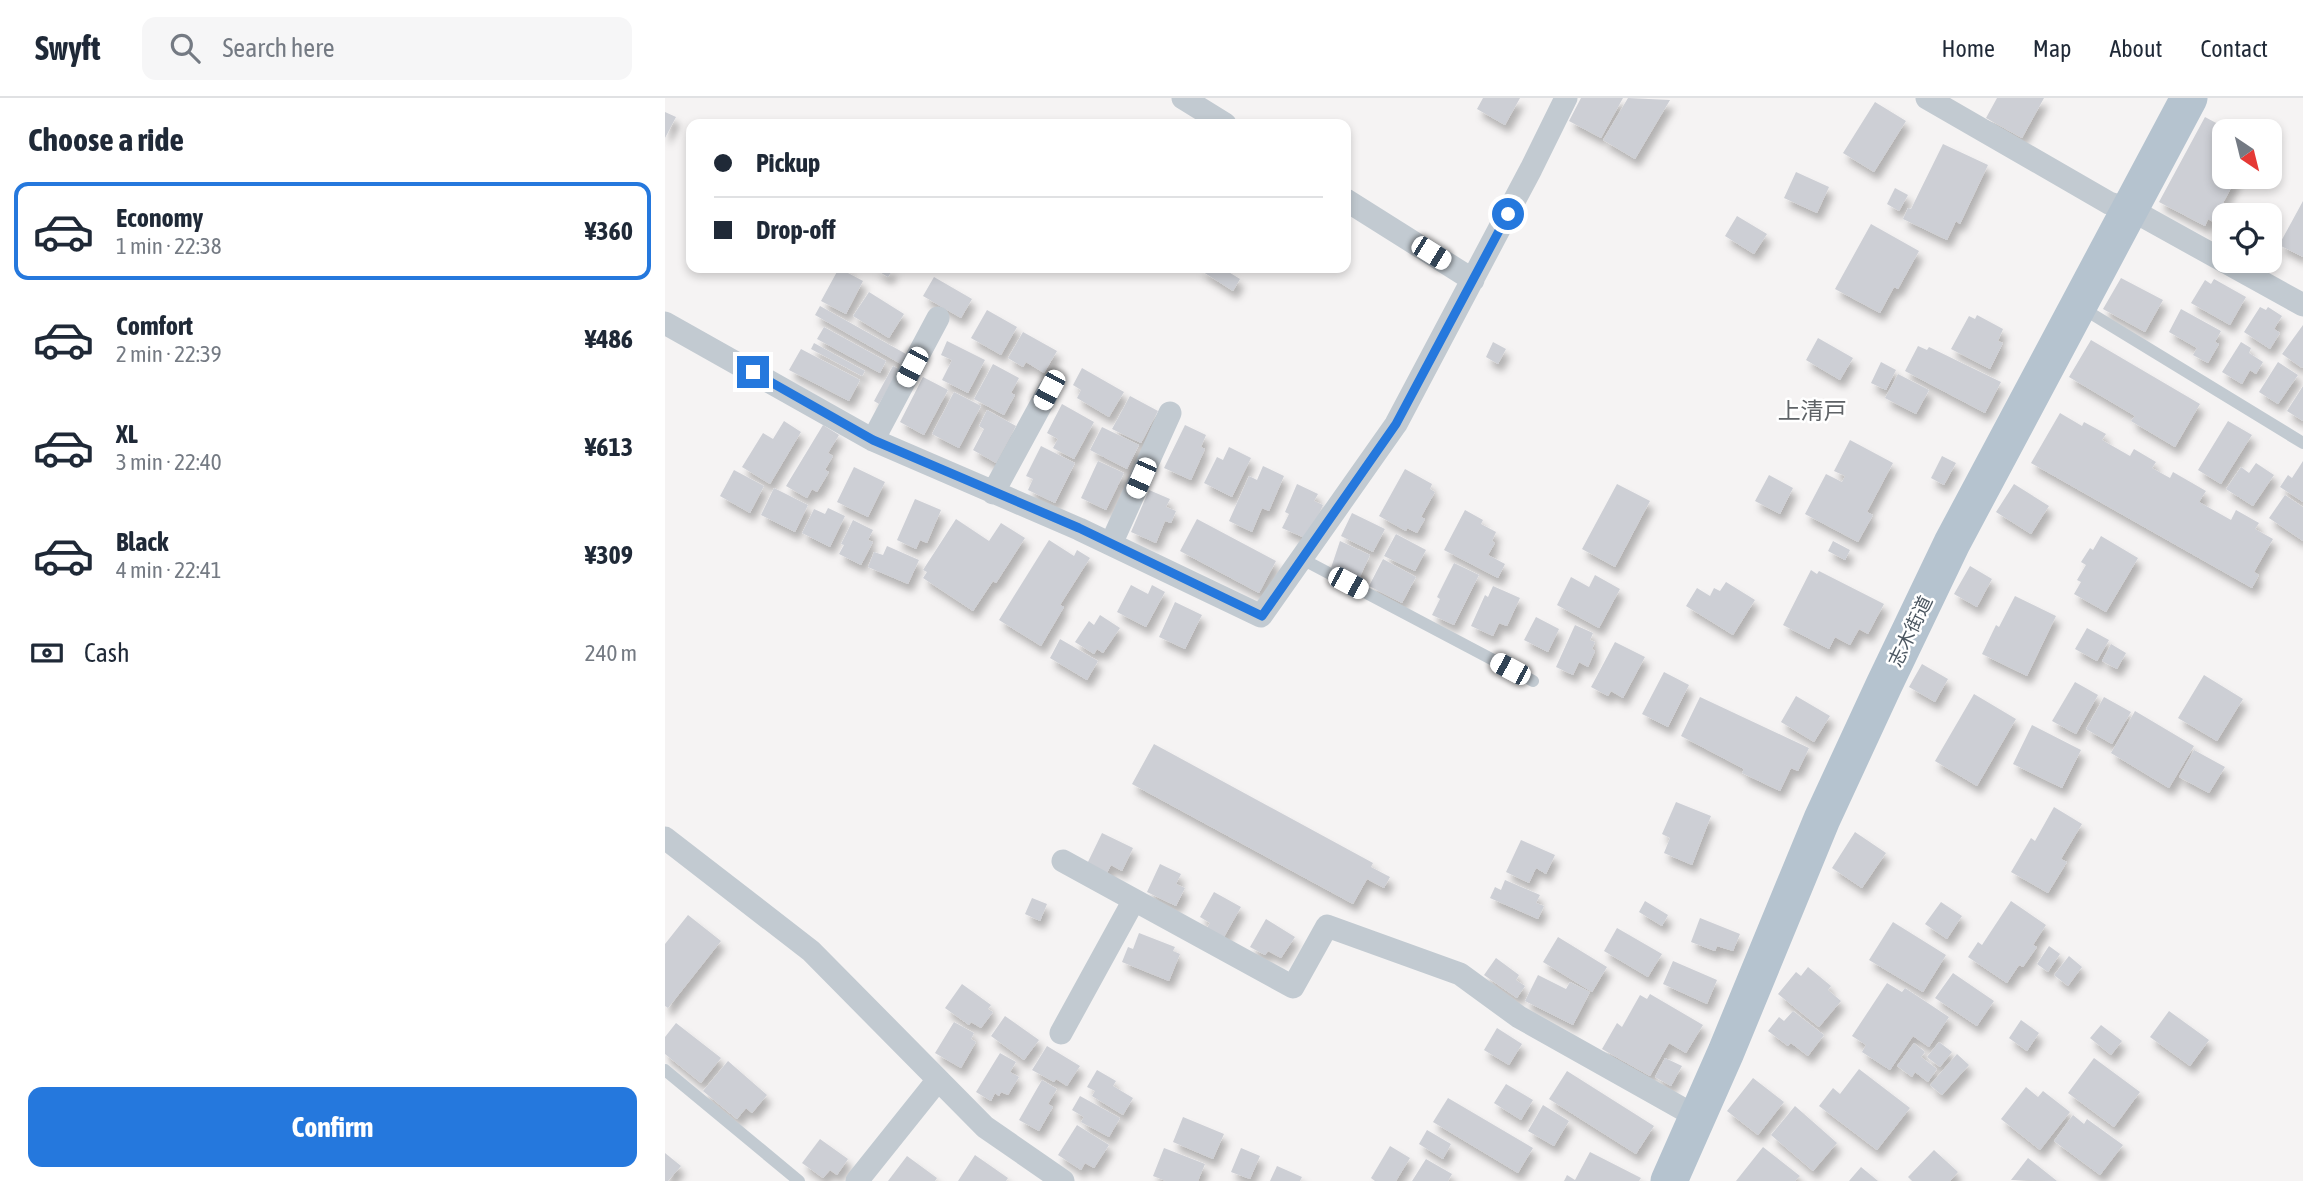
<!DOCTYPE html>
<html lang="en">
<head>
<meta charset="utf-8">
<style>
  :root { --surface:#fff; --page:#f6f6f7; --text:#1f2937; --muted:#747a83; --line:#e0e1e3; --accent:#2578dd }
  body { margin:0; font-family:"Asap Condensed","Noto Sans JP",sans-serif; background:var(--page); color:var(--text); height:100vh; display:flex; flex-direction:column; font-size:26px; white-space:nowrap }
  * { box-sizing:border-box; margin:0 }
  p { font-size:23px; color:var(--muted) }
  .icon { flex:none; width:38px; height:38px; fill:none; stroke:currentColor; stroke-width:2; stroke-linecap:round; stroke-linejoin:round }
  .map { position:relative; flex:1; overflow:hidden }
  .drawer { display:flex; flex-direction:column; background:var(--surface); width:665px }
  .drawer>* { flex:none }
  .guide { position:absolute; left:21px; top:21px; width:665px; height:154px; border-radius:14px; box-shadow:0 4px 10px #0003; display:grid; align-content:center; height:154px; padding:0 28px; background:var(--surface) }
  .needle { width:46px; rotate:145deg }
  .buttons { position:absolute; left:1547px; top:21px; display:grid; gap:14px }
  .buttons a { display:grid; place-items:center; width:70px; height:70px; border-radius:14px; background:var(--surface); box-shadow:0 4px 10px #0003; font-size:35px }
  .end { position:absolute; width:32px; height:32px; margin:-16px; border:9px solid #2578dd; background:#fff; box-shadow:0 0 0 4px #fff }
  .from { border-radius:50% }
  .car { position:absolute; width:21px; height:42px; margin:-21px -10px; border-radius:9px; box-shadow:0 0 5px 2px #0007; background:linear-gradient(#fff 24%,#345 0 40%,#fff 0 76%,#345 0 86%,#fff 0) }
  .guide b { display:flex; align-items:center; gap:24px; height:66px; font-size:26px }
  .guide b+b { border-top:2px solid var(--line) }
  .guide i { width:18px; height:18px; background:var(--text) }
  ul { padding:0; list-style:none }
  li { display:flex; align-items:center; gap:21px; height:98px; margin:0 14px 10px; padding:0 14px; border:4px solid transparent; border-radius:14px }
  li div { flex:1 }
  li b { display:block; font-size:26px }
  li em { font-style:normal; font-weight:700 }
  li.selected { border-color:var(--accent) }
  li>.icon { width:63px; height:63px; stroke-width:1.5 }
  h2 { padding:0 28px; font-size:32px; line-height:84px }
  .pay { display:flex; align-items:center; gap:18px; height:77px; padding:0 28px; font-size:26px }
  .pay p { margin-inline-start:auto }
  .cta { display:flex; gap:14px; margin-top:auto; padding:14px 28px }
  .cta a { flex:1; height:80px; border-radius:14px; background:var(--accent); color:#fff; font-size:28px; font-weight:700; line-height:80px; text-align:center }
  header { display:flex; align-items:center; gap:42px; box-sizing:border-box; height:98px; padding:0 35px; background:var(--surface); border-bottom:2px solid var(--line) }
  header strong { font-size:33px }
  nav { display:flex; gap:38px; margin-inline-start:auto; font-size:24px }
  .search { width:490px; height:63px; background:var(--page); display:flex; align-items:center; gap:18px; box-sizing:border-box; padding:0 24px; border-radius:14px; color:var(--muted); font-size:26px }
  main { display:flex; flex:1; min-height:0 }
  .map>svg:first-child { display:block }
  .building { fill:#cdcfd5; filter:url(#shadow) }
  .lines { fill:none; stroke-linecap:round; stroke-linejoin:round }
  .lane { stroke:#c2cad1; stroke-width:12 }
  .street { stroke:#c2cad1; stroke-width:23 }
  .primary { stroke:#b5c3cf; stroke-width:37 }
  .route { stroke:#2578dd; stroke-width:9 }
  .labels { text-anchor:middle; stroke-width:5; stroke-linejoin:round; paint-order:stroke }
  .street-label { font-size:19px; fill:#4b5660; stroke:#fff }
  .quarter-label { font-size:23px; fill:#5f6367; stroke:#fff }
</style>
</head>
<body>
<header>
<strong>Swyft</strong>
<div class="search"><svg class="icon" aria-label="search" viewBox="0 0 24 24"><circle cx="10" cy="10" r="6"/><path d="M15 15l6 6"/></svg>Search here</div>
<nav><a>Home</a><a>Map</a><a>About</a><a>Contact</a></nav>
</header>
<main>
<section class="drawer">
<h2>Choose a ride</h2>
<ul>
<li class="selected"><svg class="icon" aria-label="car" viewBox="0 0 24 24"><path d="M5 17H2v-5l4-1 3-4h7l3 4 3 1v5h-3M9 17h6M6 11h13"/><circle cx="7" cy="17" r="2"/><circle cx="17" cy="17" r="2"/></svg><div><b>Economy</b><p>1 min · 22:38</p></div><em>¥360</em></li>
<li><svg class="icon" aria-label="car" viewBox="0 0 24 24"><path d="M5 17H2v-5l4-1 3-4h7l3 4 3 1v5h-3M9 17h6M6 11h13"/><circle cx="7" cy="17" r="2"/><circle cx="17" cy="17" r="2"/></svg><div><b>Comfort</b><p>2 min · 22:39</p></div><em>¥486</em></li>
<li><svg class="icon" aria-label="car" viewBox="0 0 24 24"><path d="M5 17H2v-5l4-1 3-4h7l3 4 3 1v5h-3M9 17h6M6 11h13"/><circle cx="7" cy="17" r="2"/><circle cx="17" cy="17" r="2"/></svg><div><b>XL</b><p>3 min · 22:40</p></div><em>¥613</em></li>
<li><svg class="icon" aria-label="car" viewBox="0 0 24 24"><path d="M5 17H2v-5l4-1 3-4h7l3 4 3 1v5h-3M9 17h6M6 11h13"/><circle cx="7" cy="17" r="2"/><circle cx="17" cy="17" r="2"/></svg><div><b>Black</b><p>4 min · 22:41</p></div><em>¥309</em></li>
</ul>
<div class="pay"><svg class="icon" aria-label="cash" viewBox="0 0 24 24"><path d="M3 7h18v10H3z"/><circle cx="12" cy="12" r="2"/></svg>Cash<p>240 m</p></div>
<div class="cta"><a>Confirm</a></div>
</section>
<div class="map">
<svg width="1638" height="1083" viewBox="0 0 1638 1083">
  <defs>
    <filter id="shadow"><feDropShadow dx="4.5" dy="8" stdDeviation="3.5" flood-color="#0004"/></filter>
  </defs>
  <rect width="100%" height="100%" fill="#f5f3f3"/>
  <!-- building -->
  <path class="building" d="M818 0H855L840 27 812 11Z
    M916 0H958L936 40 904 23Z
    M963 0 1005 2 970 61 938 42Z
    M1332 0H1379L1357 40 1321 20Z
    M1210 4 1241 23 1209 74 1178 55Z
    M0 14 11 19 0 40Z
    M1540 19 1566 33H1559V79H1572L1558 105 1569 111 1566 117H1559V130L1543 121 1540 128 1494 104Z
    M1278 46 1323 67 1295 126 1291 123 1282 142 1238 121 1243 110 1246 111Z
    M1131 74 1164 89 1152 115 1119 100Z
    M1230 90 1243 97 1234 113 1222 106Z
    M1638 103V159L1614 147Z
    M1072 118 1102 136 1089 156 1060 138Z
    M1206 126 1254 153 1233 191 1229 189 1215 215 1170 191Z
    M174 170H186L183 175 198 183 181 216 156 203Z
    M208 170H229L223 179Z
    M532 170H557L575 181 568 193Z
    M269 179 307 201 296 220 258 198Z
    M1456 180 1498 202 1480 234 1438 211Z
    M1549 181 1581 199 1565 227 1526 205 1540 182 1546 186Z
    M204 194 239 216 224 240 188 218Z
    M155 208 241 256 236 266 150 217Z
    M1595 209 1601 212 1603 209 1617 218 1609 231 1615 235 1605 251 1579 234Z
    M1516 211 1556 233 1550 244 1554 246 1543 265 1528 257 1532 250 1504 234Z
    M322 212 352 229 336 257 306 240Z
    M1312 217 1338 231 1333 243 1338 245 1325 271 1286 251 1304 218 1310 221Z
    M1638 227V269L1637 270 1617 256Z
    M159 229 221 263 215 275 152 241Z
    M358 234 392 253 379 275 361 264 358 269 343 260Z
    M1153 240 1188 260 1175 282 1141 262Z
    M1426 242 1535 306 1510 349 1466 323 1470 318 1404 279Z
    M282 243 320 262 303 295 277 282 287 262 276 257Z
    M828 244 841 251 833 266 821 259Z
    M1576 244 1586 250 1584 255 1598 264 1591 276 1585 272 1577 286 1557 274Z
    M149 245 200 273 197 278 146 251Z
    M1253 248 1262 252 1264 249 1336 284 1320 315 1240 273Z
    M136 251 195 282 184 303 124 272Z
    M1216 264 1231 272 1221 292 1206 285Z
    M1613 264 1633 277 1613 306 1594 294Z
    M328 266 354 280 346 295 350 297 339 317 309 301Z
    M228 268 234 271 214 306 209 303Z
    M417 270 459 294 444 319 412 300 416 292 408 287Z
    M1233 276 1264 292 1251 316 1220 300Z
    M258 279 283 292 259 337 235 324Z
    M1638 288V323L1622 313Z
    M289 294 316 308 294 350 267 336Z
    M465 298 493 313 476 345 447 331Z
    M397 306 429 324 409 361 388 350 393 341 382 335Z
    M322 312 351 328 331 365 308 352 319 331 314 328Z
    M1395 315 1417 328 1419 324 1441 336 1437 342 1465 358 1469 351 1491 364 1487 370 1505 380 1508 374 1541 393 1534 404 1566 422 1571 412 1594 425 1590 431 1608 441 1589 474 1594 477 1587 490 1366 365Z
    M119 323 136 334 105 386 77 369 98 335 108 341Z
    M1563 323 1587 337 1556 386 1533 372Z
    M158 327 174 337 163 355 168 358 160 372 164 374 152 394 147 391 142 400 121 388Z
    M520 327 541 337 536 349 540 351 526 382 499 370Z
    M437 329 474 347 462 371 425 352Z
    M1185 342 1228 365 1202 414 1208 417 1193 444 1140 416 1161 376 1177 384 1180 378 1169 373Z
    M376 348 410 365 390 405 363 392 368 381 361 378Z
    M564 349 586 360 567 399 539 385 552 359 558 362Z
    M1277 358 1291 365 1279 387 1266 380Z
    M433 363 459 375 441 412 416 400Z
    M1638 363V404L1615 389 1623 377 1627 380Z
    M1591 365 1609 377 1588 408 1561 391 1576 369 1584 375Z
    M598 368 619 378 604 413 597 410 587 434 564 423 584 378 592 382Z
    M189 369 220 384 203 419 172 404Z
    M740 371 767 386 765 391 770 394 756 419 760 421 752 435 742 430 741 433 714 418Z
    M69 372 99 388 85 415 55 398Z
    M1104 377 1128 390 1115 416 1090 403Z
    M632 386 653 396 649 403 658 407 642 441 617 430 624 416 620 414Z
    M952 386 985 403 950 469 917 451Z
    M1349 386 1384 408 1366 436 1331 414Z
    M109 390 143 407 130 434 96 417Z
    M484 392 505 401 501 409 511 413 506 425 500 423 491 445 466 434Z
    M1620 397 1638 409V443L1604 420Z
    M250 401 276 412 262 445 255 442 251 451 232 442Z
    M163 410 180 418 165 449 137 435 149 411 160 416Z
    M800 412 818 422 816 426 831 434 827 443 830 445 823 457 840 466 833 480 779 452Z
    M687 415 720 431 708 454 676 438Z
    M291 421 324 443 336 425 360 440 331 485 328 483 308 513 258 480 262 474 258 472Z
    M532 421 611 463 594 495 515 453Z
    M188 422 208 432 203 442 208 444 196 467 174 456 179 447 176 446Z
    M731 436 761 452 750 473 719 458Z
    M1436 438 1473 460 1441 514 1409 496 1416 484 1412 482 1421 467 1416 464 1425 450 1428 452Z
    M384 442 409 458 412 452 425 460 395 507 399 509 376 548 334 522Z
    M675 443 705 457 693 483 666 470Z
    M1168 443 1185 452 1180 462 1163 453Z
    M222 448 254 462 243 486 203 469 209 454 218 457Z
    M718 461 751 479 737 505 704 488Z
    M789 465 814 477 789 527 767 517 775 501 772 499Z
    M1305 468 1327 481 1312 509 1289 496Z
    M1146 472 1152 476 1154 473 1219 506 1203 536 1194 531 1185 547 1170 539 1164 551 1118 527Z
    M930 477 955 491 934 530 892 507 906 479 924 489Z
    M1061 484 1090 502 1068 537 1021 508 1032 490 1045 498 1049 490 1055 493Z
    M466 487 483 496 487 487 500 494 481 529 452 514Z
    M828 488 855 500 842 528 834 525 828 538 806 528 820 497 823 499Z
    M1350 498 1391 518 1362 578 1317 556 1331 527 1334 529Z
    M510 504 537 517 520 551 494 539Z
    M435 517 455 530 438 555 432 551 429 556 410 544 424 523 429 527Z
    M871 519 894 531 883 554 859 542Z
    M910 527 928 535 925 542 930 544 927 551 930 553 923 569 914 564 908 577 891 569Z
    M1422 530 1444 542 1432 563 1410 551Z
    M395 541 433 563 422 582 385 560Z
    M950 544 980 559 958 600 946 593 943 598 926 589Z
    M1446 546 1461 555 1452 571 1437 563Z
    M1257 566 1283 581 1270 604 1244 589Z
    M999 574 1024 587 1003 629 977 616Z
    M1539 577 1578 601 1552 643 1513 620Z
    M1410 584 1433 597 1411 636 1387 623Z
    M1309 596 1351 621 1312 688 1270 663Z
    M1131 598 1165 618 1149 644 1116 624Z
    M1035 599 1144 650 1133 673 1126 670 1115 693 1077 675 1079 671 1016 638Z
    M1439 599 1466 614 1447 646 1421 631Z
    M1470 613 1529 648 1504 690 1446 655Z
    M1367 627 1416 652 1397 690 1348 666Z
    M489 646 708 765 706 769 725 779 719 790 702 781 688 806 467 686Z
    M1529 652 1560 669 1544 695 1514 679Z
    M1011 704 1046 718 1027 767 999 755 1005 740 997 736Z
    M1389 709 1417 726 1396 761 1402 764 1383 795 1346 774 1366 740 1370 743Z
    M1190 734 1221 755 1197 790 1167 770Z
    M437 735 468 750 457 773 446 767 442 775 422 766Z
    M856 742 890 757 881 776 871 770 864 785 841 774Z
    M495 766 516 776 511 786 520 790 511 808 482 794Z
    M840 782 875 797 871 805 879 808 873 821 825 800 830 789 836 792Z
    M549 794 576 809 559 839 542 830 545 825 535 819Z
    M367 800 382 806 375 823 360 816Z
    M980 803 1003 817 997 828 974 814Z
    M1346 803 1381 827 1368 847 1372 849 1358 869 1354 867 1342 885 1303 859 1313 844 1317 847Z
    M1276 804 1297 818 1282 841 1260 826Z
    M23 817 56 843 3 910 0 908V846Z
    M1035 820 1075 836 1068 853 1052 848 1050 853 1026 844Z
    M601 821 630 839 616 860 603 853 600 857 585 849Z
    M1228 824 1281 857 1258 894 1204 862Z
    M952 830 997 856 983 879 939 853Z
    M474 835 510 849 508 853 515 856 504 883 457 864 463 849 468 851Z
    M893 839 942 869 927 894 878 864Z
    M1384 848 1395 856 1383 874 1372 866Z
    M1404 858 1417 869 1403 888 1389 877Z
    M831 860 854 877 851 882 860 888 852 900 819 877Z
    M1008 863 1052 882 1042 906 998 886Z
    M1143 869 1166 888 1163 892 1176 903 1154 929 1113 896 1131 874 1136 878Z
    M1288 875 1329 903 1312 928 1270 900Z
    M873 877 901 891 905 884 925 894 908 927 860 903Z
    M1222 885 1237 894 1240 890 1284 919 1264 949 1248 938 1225 972 1197 954 1201 947 1187 938Z
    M297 886 326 907 323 911 328 914 316 930 306 924 304 927 280 910Z
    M985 896 1038 927 1021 955 1004 945 985 978 937 951 952 925 957 929 975 897 982 901Z
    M1128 913 1159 937 1143 958 1126 945 1123 948 1103 933 1114 919 1119 923Z
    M1504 913 1544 942 1525 968 1485 939Z
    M340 918 374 942 359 962 326 938Z
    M1356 922 1374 935 1362 953 1344 940Z
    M289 924 309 935 306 941 311 944 296 970 270 955Z
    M11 925 56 960 36 985 0 956V939Z
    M1436 927 1457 943 1446 957 1425 940Z
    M832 930 857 946 844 967 819 952Z
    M1274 944 1287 954 1275 969 1262 959Z
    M1249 945 1260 954 1256 959 1272 971 1263 984 1250 974 1247 979 1232 968Z
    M382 948 415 968 402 988 391 981 389 984 367 972Z
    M335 955 351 964 345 974 354 979 343 997 336 994 334 998 330 995 326 1003 311 994Z
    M1292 956 1304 967 1277 997 1265 987Z
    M1000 960 1017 968 1006 988 990 979Z
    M1429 960 1475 994 1449 1029 1403 995Z
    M63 963 102 997 87 1015 81 1010 72 1021 38 993Z
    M1194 971 1245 1010 1212 1052 1154 1008 1168 990 1175 996Z
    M432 972 451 983 448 988 468 1000 458 1017 427 998 430 993 422 989Z
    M902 973 989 1028 971 1056 884 1001Z
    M1088 980 1119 1004 1093 1037 1062 1013Z
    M377 982 392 991 383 1006 388 1009 374 1033 354 1022Z
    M841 986 868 1002 856 1022 829 1005Z
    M1361 989 1373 999 1378 993 1405 1014 1375 1052 1336 1021Z
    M415 998 455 1020 444 1039 416 1024 419 1019 407 1012Z
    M783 1000 868 1050 853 1075 768 1024Z
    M878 1007 904 1023 889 1048 863 1033Z
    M1130 1008 1172 1045 1148 1073 1106 1037Z
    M1408 1017 1419 1026 1422 1021 1458 1047 1435 1077 1389 1043Z
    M518 1019 559 1036 548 1061 508 1044Z
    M412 1027 444 1047 429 1070 420 1065 416 1072 393 1057Z
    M762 1032 786 1046 778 1061 754 1046Z
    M155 1041 183 1061 172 1077 165 1072 158 1080 137 1065Z
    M725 1048 745 1060 731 1083H710L706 1080Z
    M1098 1049 1135 1078 1130 1083H1071Z
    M499 1050 540 1066 533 1083H501L488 1078Z
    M576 1050 595 1058 585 1081 566 1074Z
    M1269 1052 1293 1074 1285 1083H1247L1243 1079Z
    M925 1054 976 1080 974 1083H899L902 1077 910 1082Z
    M0 1055 16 1068 3 1083H0Z
    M310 1057 343 1080 341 1083H293Z
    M242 1058 272 1080 270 1083H223Z
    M1363 1060 1392 1083 1346 1082Z
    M761 1061 787 1076 783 1083H747Z
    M612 1068 637 1079 635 1083H605Z
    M1196 1069 1213 1083H1184Z"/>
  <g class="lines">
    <!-- lane -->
    <path class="lane" d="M1417 210 1638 345
      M637 461 868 583
      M0 972 134 1083"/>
    <!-- street -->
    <path class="street" d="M518 0 560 26
      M1262 0 1444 105 1465 111 1638 207
      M681 102 808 182
      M0 225 208 342 414 431 596 518 731 326 866 71 901 0
      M208 342 273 220
      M328 395 384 292
      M446 446 505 315
      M0 740 146 853 320 1029 398 1083
      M398 763 628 889 662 828 795 876 854 919 1032 1019
      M396 935 469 802
      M192 1083 272 983"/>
    <!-- primary -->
    <path class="primary" d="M1004 1083 1061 954 1157 721 1219 587 1287 445 1524 0"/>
  </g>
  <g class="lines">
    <!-- route -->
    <path class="route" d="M88 274 208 342 414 430 597 518 731 326 843 116"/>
  </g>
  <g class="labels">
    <!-- street labels -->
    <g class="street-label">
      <text transform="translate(1245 533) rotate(-64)" y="7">志木街道</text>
    </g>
    <!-- quarter labels -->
    <g class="quarter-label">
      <text x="1147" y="321">上清戸</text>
    </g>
  </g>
</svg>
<div class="buttons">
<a><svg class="needle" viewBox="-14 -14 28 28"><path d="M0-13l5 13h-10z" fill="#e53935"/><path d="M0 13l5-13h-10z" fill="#747a83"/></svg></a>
<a><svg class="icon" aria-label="locate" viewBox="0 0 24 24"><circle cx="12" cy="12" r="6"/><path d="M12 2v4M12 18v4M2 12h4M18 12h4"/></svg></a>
</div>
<i class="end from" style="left:843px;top:116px"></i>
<i class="end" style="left:88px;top:274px"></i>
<i class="car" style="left:766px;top:155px;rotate:122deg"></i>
<i class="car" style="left:247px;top:269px;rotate:208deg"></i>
<i class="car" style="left:384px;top:292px;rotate:208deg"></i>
<i class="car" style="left:476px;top:380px;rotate:204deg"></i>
<i class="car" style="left:683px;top:485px;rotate:118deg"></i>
<i class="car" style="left:845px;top:571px;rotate:298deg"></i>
<div class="guide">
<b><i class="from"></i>Pickup</b>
<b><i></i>Drop-off</b>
</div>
</div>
</main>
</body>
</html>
